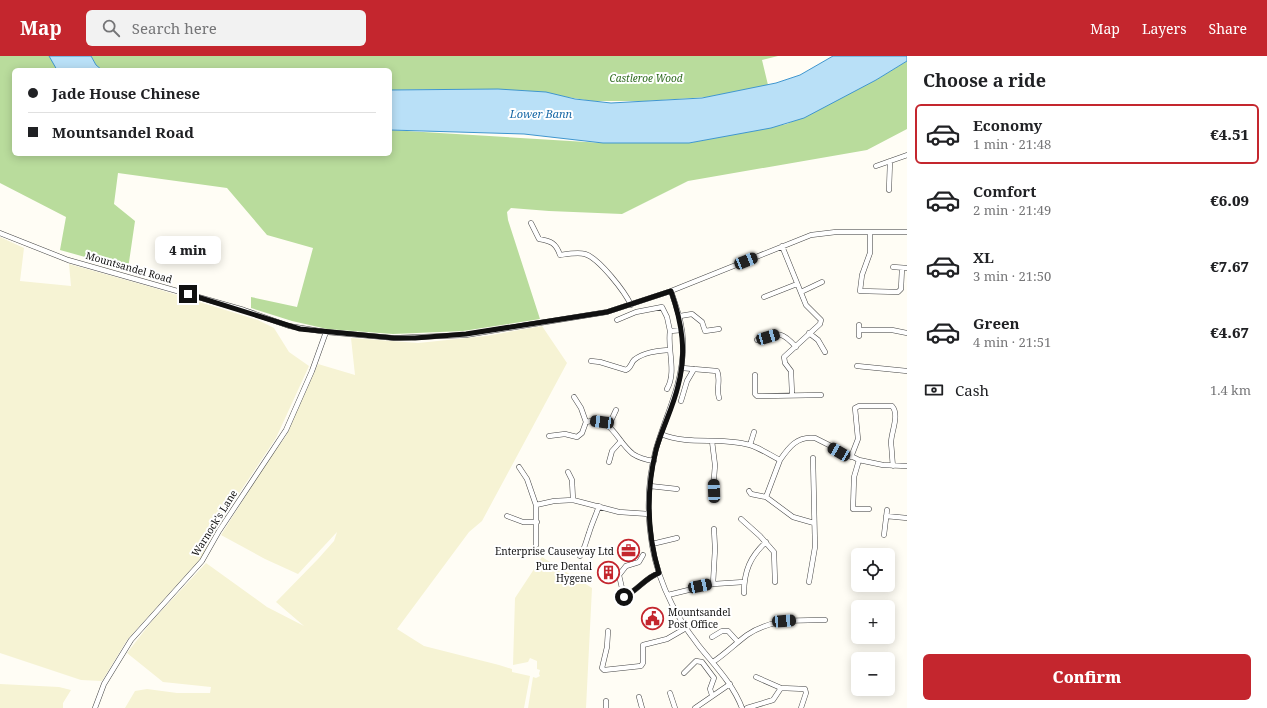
<!DOCTYPE html>
<html lang="en">
<head>
<meta charset="utf-8">
<style>
  :root { --surface:#fff; --page:#f2f2f2; --text:#202124; --muted:#757577; --line:#e0e0e0; --accent:#c4262e }
  body { margin:0; font-family:"Noto Serif",serif; background:var(--page); color:var(--text); height:100vh; display:flex; flex-direction:column; font-size:15px; white-space:nowrap }
  * { box-sizing:border-box; margin:0 }
  p { font-size:13px; color:var(--muted) }
  .icon { flex:none; width:22px; height:22px; fill:none; stroke:currentColor; stroke-width:2; stroke-linecap:round; stroke-linejoin:round }
  .map { position:relative; flex:1; overflow:hidden }
  .sheet { display:flex; flex-direction:column; background:var(--surface); width:360px }
  .sheet>* { flex:none }
  .guide { position:absolute; left:12px; top:12px; width:380px; height:88px; border-radius:6px; box-shadow:0 2px 10px #0003; display:grid; align-content:center; height:88px; padding:0 16px; background:var(--surface) }
  .tools { position:absolute; left:851px; top:492px; display:grid; gap:8px }
  .tools a { display:grid; place-items:center; width:44px; height:44px; border-radius:6px; background:var(--surface); box-shadow:0 2px 10px #0003; font-size:20px }
  .end { position:absolute; width:18px; height:18px; margin:-9px; border:5px solid #111; background:#fff; box-shadow:0 0 0 2px #fff }
  .from { border-radius:50% }
  .bubble { position:absolute; height:28px; border-radius:6px; background:var(--surface); box-shadow:0 2px 10px #0003; font-size:13px; font-weight:800; line-height:28px; text-align:center }
  .car { position:absolute; width:12px; height:24px; margin:-12px -6px; border-radius:5px; box-shadow:0 0 3px 1px #0007; background:linear-gradient(#222 24%,#8ab4d8 0 40%,#222 0 76%,#8ab4d8 0 86%,#222 0) }
  .guide b { display:flex; align-items:center; gap:14px; height:38px; font-size:15px }
  .guide b+b { border-top:1px solid var(--line) }
  .guide i { width:10px; height:10px; background:var(--text) }
  ul { padding:0; list-style:none }
  li { display:flex; align-items:center; gap:12px; height:60px; margin:0 8px 6px; padding:0 8px; border:2px solid transparent; border-radius:6px }
  li div { flex:1 }
  li b { display:block; font-size:15px }
  li em { font-style:normal; font-weight:800 }
  li.on { border-color:var(--accent) }
  li>.icon { width:36px; height:36px; stroke-width:1.5 }
  h2 { padding:0 16px; font-size:18px; line-height:48px }
  .pay { display:flex; align-items:center; gap:10px; height:44px; padding:0 16px; font-size:15px }
  .pay p { margin-inline-start:auto }
  .button { display:flex; gap:8px; margin-top:auto; padding:8px 16px }
  .button a { flex:1; height:46px; border-radius:6px; background:var(--accent); color:#fff; font-size:16px; font-weight:800; line-height:46px; text-align:center }
  header { display:flex; align-items:center; gap:24px; box-sizing:border-box; height:56px; padding:0 20px; background:var(--accent); color:#fff }
  header strong { font-size:19px }
  nav { display:flex; gap:22px; margin-inline-start:auto; font-size:14px }
  .search { width:280px; height:36px; background:var(--page); display:flex; align-items:center; gap:10px; box-sizing:border-box; padding:0 14px; border-radius:6px; color:var(--muted); font-size:15px }
  main { display:flex; flex:1; min-height:0 }
  .map>svg:first-child { display:block }
  .farmland { fill:#f6f3d4 }
  .forest { fill:#b9dc9c }
  .water { fill:#b9e0f7; stroke:#3f96cf }
  .lines { fill:none; stroke-linecap:round; stroke-linejoin:round }
  .minor-casing { stroke:#444; stroke-width:5.5 }
  .minor { stroke:#fff; stroke-width:4.5 }
  .route { stroke:#111; stroke-width:5 }
  .labels { text-anchor:middle; stroke-width:4; stroke-linejoin:round; paint-order:stroke }
  .park-label { font-size:10px; font-style:italic; fill:#2f6b1f; stroke:#fff }
  .street-label { font-size:10px; fill:#111; stroke:#fff }
  .poi-label { font-size:10px; fill:#111; stroke:#fff; text-anchor:end }
  .water-label { font-size:11px; font-style:italic; fill:#1768a6; stroke:#fff }
</style>
</head>
<body>
<header>
<strong>Map</strong>
<div class="search"><svg class="icon" aria-label="search" viewBox="0 0 24 24"><circle cx="10" cy="10" r="6"/><path d="M15 15l6 6"/></svg>Search here</div>
<nav><a>Map</a><a>Layers</a><a>Share</a></nav>
</header>
<main>
<div class="map">
<svg width="907" height="652" viewBox="0 0 907 652">
  <rect width="100%" height="100%" fill="#fffdf5"/>
  <!-- farmland -->
  <path class="farmland" d="M0 181 24 192 20 225 71 230 69 208 151 231 258 264 274 272 289 296 309 310 276 382 228 454 204 499 127 584 102 625 81 624 0 597Z
    M542 270 567 307 482 465 469 476 397 573 424 590 499 609 512 613V616L530 620 524 652H125L135 635 147 633 177 637H210L211 631 163 626 127 597 152 565 206 507 267 551 304 570 276 546 318 503 334 485 337 476 298 518 265 503 221 479 267 406 286 380 318 308 355 319 351 282 418 287 486 280Z
    M542 501 592 532 586 652H528L533 621 536 622 540 620 539 618 540 614 537 613V605L530 602 528 606 513 609 515 542Z
    M0 628 59 631 71 634 63 647V652H0Z"/>
  <!-- forest -->
  <path class="forest" d="M0 0H50L59 14H14V98H390V74L603 87H689L787 68 876 24 907 5V73L867 94 688 125 622 158 549 155 511 152 507 156 508 164 540 263 463 275 393 278 327 273 292 265 251 252V241L297 251 313 192 267 179 227 132 118 117 114 148 135 165 128 213 60 194 66 161 0 127Z
    M91 0H778L762 4 768 29 708 41 646 45H592L529 35 473 33 390 34V14H102L96 9Z"/>
  <!-- water -->
  <path class="water" d="M49 0H91L96 9 102 14H57Z
    M833 0H907V5L876 24 804 62 771 72 689 87H603L524 78 390 74V34L498 33 546 36 575 43 611 47 702 42 776 27 800 19Z"/>
  <g class="lines">
    <defs>
      <path id="minor" d="M876 110 907 99
        M889 134 890 105
        M531 167 539 183C551 185 556 187 560 199 567 198 578 196 585 198 599 202 625 236 631 249
        M870 176V197L862 219 860 235 898 236 901 233 902 212
        M0 177 68 204 244 254 289 270 326 276 394 282 466 279 607 256 671 235 811 179 836 176H907
        M782 190 806 249 821 264 820 268 784 301 785 307 791 315 792 338
        M893 211 907 212
        M671 235C677 253 684 271 683 291 683 327 666 359 656 393 649 419 647 447 650 474 654 517 673 557 699 590 715 610 733 628 742 652
        M801 236 822 226
        M764 241 797 228
        M680 260 692 258 702 266 705 275 719 273
        M617 264 636 256 662 251 667 261 670 275 682 274
        M859 269V280
        M859 274H892L907 277
        M809 277 818 284 825 296
        M757 284C778 278 780 273 796 291
        M591 305 600 306 626 314C631 312 631 307 634 304 644 296 657 295 669 294
        M857 310 907 315
        M682 312 717 315C721 323 716 333 719 342
        M755 319V338L757 340 821 339
        M667 333C677 316 667 293 670 275
        M574 341 581 352 586 366C613 360 615 384 633 398 639 402 647 404 654 405
        M681 345 687 325 694 313
        M609 369 616 354
        M661 378C690 390 720 380 750 389 760 392 770 399 780 404 789 391 797 380 815 382L859 404 883 409 907 410
        M549 380 565 378 577 381 582 377 586 366
        M712 385 715 409 713 435
        M750 389 754 376
        M851 401 858 383 855 352 859 350H892C900 359 891 376 891 387 892 395 892 402 893 410
        M780 404 766 441 793 461 814 467
        M859 404 854 421 853 453H869
        M609 406 612 395 621 385
        M519 411 527 423 536 449 554 445 573 444 619 456 649 458
        M568 416 572 424 573 444
        M650 430 677 433
        M749 435 751 438 766 441
        M507 460 523 466H537
        M886 460 907 462
        M741 463 760 480 774 496 775 526
        M884 479 887 454
        M652 488 677 482
        M536 489V449
        M643 499 639 506 626 510 619 519 624 541C637 535 646 521 659 517
        M580 500C585 492 586 485 589 477 592 467 596 459 599 450
        M809 526 815 491 813 402
        M713 528 715 493 714 473
        M744 537C744 515 750 501 766 486
        M668 539 713 528 744 526
        M608 575 607 591 602 612 604 614 641 610 643 607V589L667 583 686 572
        M712 581 722 575H728L738 586
        M713 606C725 598 735 588 747 579 770 563 798 564 825 564
        M684 617 696 605 702 606 714 622 710 633 712 639
        M756 621 781 632
        M670 637 675 652
        M639 641 642 652
        M606 645V652
        M95 652 104 628 131 584 202 505 219 475 286 374 312 315 326 276
        M695 652 730 628
        M747 652 773 644 781 632 805 633 806 637 801 652"/>
    </defs>
    <!-- minor casing -->
    <use href="#minor" class="minor-casing"/>
    <!-- minor -->
    <use href="#minor" class="minor"/>
  </g>
  <g class="lines">
    <!-- route -->
    <path class="route" d="M188 238 300 273 394 282H415L466 278 607 256 671 235C682 267 687 297 678 330 673 352 662 372 656 394 646 435 647 477 659 517 646 521 637 535 624 541"/>
  </g>
  <!-- icons -->
  <defs>
    <symbol id="office-ring" viewBox="-11 -11 22 22"><circle r="9.5" fill="#fff" stroke="#c4262e" stroke-width="1.5"/><path d="M-6-3h4V-5.5h4V-3h4V5H-6ZM-1-4.5V-3h2v-1.5ZM-6 0V1H6V0Z" fill="#c4262e"/></symbol>
    <symbol id="building-ring" viewBox="-11 -11 22 22"><circle r="9.5" fill="#fff" stroke="#c4262e" stroke-width="1.5"/><path d="M-4-6H4V6H1V3H-1V6H-4ZM-2.5-4.3h1.7v1.8h-1.7ZM.8-4.3h1.7v1.8H.8ZM-2.5-1h1.7V.8h-1.7ZM.8-1h1.7V.8H.8Z" fill="#c4262e"/></symbol>
    <symbol id="civic-ring" viewBox="-11 -11 22 22"><circle r="9.5" fill="#fff" stroke="#c4262e" stroke-width="1.5"/><path d="M-.6-6.5H3V-4.5H.6V-3L4-1V1h2V6H-6V1h2V-1L-.6-3ZM-1.2 2.5V6h2.4V2.5Z" fill="#c4262e"/></symbol>
  </defs>
  <g fill-rule="evenodd">
    <use href="#office-ring" x="616" y="482" width="25" height="25"/>
    <use href="#building-ring" x="596" y="504" width="25" height="25"/>
    <use href="#civic-ring" x="640" y="550" width="25" height="25"/>
  </g>
  <g class="labels">
    <!-- park labels -->
    <g class="park-label">
      <text x="646" y="26">Castleroe Wood</text>
    </g>
    <!-- street labels -->
    <g class="street-label">
      <text transform="translate(129 211) rotate(16)" y="4">Mountsandel Road</text>
      <text transform="translate(214 467) rotate(-58)" y="4">Warnock's Lane</text>
    </g>
    <!-- poi labels -->
    <g class="poi-label">
      <text x="614" y="499">Enterprise Causeway Ltd</text>
      <text x="592" y="514">Pure Dental<tspan x="592" dy="12">Hygene</tspan></text>
      <text x="668" y="560" text-anchor="start">Mountsandel<tspan x="668" dy="12">Post Office</tspan></text>
    </g>
    <!-- water labels -->
    <g class="water-label">
      <text x="541" y="62">Lower Bann</text>
    </g>
  </g>
</svg>
<div class="tools">
<a><svg class="icon" aria-label="locate" viewBox="0 0 24 24"><circle cx="12" cy="12" r="6"/><path d="M12 2v4M12 18v4M2 12h4M18 12h4"/></svg></a>
<a>+</a>
<a>−</a>
</div>
<i class="end from" style="left:624px;top:541px"></i>
<i class="end" style="left:188px;top:238px"></i>
<div class="bubble" style="left:155px;top:180px;width:66px">4 min</div>
<i class="car" style="left:746px;top:205px;rotate:68deg"></i>
<i class="car" style="left:768px;top:281px;rotate:74deg"></i>
<i class="car" style="left:602px;top:366px;rotate:277deg"></i>
<i class="car" style="left:839px;top:396px;rotate:300deg"></i>
<i class="car" style="left:714px;top:435px;rotate:358deg"></i>
<i class="car" style="left:700px;top:530px;rotate:78deg"></i>
<i class="car" style="left:784px;top:565px;rotate:86deg"></i>
<div class="guide">
<b><i class="from"></i>Jade House Chinese</b>
<b><i></i>Mountsandel Road</b>
</div>
</div>
<section class="sheet">
<h2>Choose a ride</h2>
<ul>
<li class="on"><svg class="icon" aria-label="car" viewBox="0 0 24 24"><path d="M5 17H2v-5l4-1 3-4h7l3 4 3 1v5h-3M9 17h6M6 11h13"/><circle cx="7" cy="17" r="2"/><circle cx="17" cy="17" r="2"/></svg><div><b>Economy</b><p>1 min · 21:48</p></div><em>€4.51</em></li>
<li><svg class="icon" aria-label="car" viewBox="0 0 24 24"><path d="M5 17H2v-5l4-1 3-4h7l3 4 3 1v5h-3M9 17h6M6 11h13"/><circle cx="7" cy="17" r="2"/><circle cx="17" cy="17" r="2"/></svg><div><b>Comfort</b><p>2 min · 21:49</p></div><em>€6.09</em></li>
<li><svg class="icon" aria-label="car" viewBox="0 0 24 24"><path d="M5 17H2v-5l4-1 3-4h7l3 4 3 1v5h-3M9 17h6M6 11h13"/><circle cx="7" cy="17" r="2"/><circle cx="17" cy="17" r="2"/></svg><div><b>XL</b><p>3 min · 21:50</p></div><em>€7.67</em></li>
<li><svg class="icon" aria-label="car" viewBox="0 0 24 24"><path d="M5 17H2v-5l4-1 3-4h7l3 4 3 1v5h-3M9 17h6M6 11h13"/><circle cx="7" cy="17" r="2"/><circle cx="17" cy="17" r="2"/></svg><div><b>Green</b><p>4 min · 21:51</p></div><em>€4.67</em></li>
</ul>
<div class="pay"><svg class="icon" aria-label="cash" viewBox="0 0 24 24"><path d="M3 7h18v10H3z"/><circle cx="12" cy="12" r="2"/></svg>Cash<p>1.4 km</p></div>
<div class="button"><a>Confirm</a></div>
</section>
</main>
</body>
</html>
